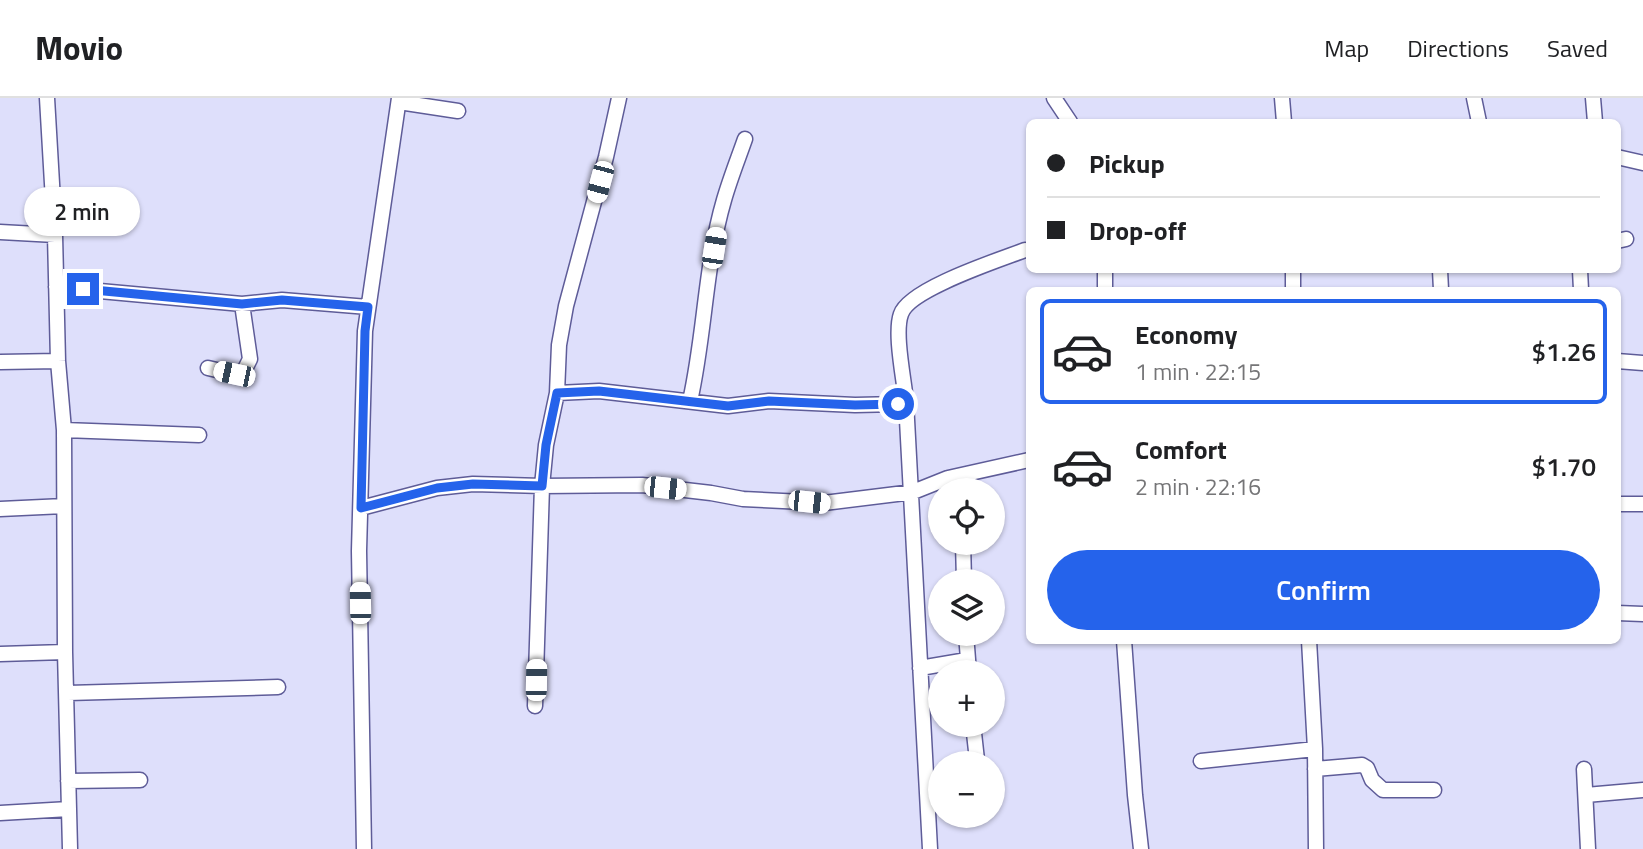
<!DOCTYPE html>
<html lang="en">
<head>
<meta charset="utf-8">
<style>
  :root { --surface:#fff; --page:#f6f6f6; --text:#202124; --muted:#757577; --line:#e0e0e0; --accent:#2563eb }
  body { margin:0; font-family:"Titillium Web",sans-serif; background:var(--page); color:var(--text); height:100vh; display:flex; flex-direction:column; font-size:26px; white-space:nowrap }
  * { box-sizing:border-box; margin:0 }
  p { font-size:23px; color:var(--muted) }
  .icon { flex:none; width:38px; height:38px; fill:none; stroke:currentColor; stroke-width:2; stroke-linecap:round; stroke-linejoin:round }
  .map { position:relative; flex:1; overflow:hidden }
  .side { position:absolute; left:1026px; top:189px; width:595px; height:357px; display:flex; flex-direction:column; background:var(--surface); border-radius:10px; box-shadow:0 2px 5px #0004 }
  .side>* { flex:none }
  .hud { position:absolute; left:1026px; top:21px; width:595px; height:154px; border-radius:10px; box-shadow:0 2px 5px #0004; display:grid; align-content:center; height:154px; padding:0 21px; background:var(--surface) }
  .fabs { position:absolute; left:928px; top:380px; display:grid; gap:14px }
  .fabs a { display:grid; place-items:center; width:77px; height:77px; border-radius:50%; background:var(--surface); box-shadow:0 2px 5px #0004; font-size:35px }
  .end { position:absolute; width:32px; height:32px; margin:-16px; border:9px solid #2563eb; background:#fff; box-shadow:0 0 0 4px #fff }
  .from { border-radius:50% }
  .bubble { position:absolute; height:49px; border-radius:24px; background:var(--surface); box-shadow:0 2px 5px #0004; font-size:23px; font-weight:600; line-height:49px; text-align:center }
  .car { position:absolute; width:21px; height:42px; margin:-21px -10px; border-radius:9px; box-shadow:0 0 5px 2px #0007; background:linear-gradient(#fff 24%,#345 0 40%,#fff 0 76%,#345 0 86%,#fff 0) }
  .hud b { display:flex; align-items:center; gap:24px; height:66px; font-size:26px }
  .hud b+b { border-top:2px solid var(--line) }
  .hud i { width:18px; height:18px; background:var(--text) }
  ul { padding:12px 0 0; list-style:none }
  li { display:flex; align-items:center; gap:21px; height:105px; margin:0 14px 10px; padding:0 7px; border:4px solid transparent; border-radius:10px }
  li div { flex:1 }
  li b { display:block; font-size:26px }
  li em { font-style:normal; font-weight:600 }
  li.on { border-color:var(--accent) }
  li>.icon { width:63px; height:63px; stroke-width:1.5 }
  .button { display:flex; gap:14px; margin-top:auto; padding:14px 21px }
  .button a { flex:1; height:80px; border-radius:42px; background:var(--accent); color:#fff; font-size:28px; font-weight:600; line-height:80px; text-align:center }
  header { display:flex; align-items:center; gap:42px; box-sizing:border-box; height:98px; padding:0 35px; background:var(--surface); border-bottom:2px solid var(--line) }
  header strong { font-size:33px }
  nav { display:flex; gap:38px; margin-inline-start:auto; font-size:24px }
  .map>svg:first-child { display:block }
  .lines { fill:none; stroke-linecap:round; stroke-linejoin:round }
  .minor-casing { stroke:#5e5c98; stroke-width:17 }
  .minor { stroke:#fff; stroke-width:14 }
  .route { stroke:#2563eb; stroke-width:9 }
</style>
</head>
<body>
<header>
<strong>Movio</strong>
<nav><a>Map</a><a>Directions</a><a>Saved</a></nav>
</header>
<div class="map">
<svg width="1643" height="751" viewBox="0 0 1643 751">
  <rect width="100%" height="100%" fill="#dedffb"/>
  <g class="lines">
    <defs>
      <path id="minor" d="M47 0 55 137 58 263 64 332 65 554 70 751
        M1054 0 1070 24
        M1282 0 1284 24
        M1474 0 1479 24
        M1593 0 1595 24
        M399 4 458 13
        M1617 59 1643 65
        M0 134 55 137
        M1617 143 1626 141
        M1293 172V192
        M1440 172 1441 192
        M1580 172 1581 192
        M56 189 242 206 282 202 368 209
        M1105 192V172
        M1617 263 1643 265
        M0 264 58 263
        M208 270 234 276 243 275 250 261 242 206
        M557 295 599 293 728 308 769 303 855 307 899 306 906 303C904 281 894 235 901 216 909 191 999 162 1025 152
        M690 303C705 237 705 167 724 102 730 81 738 61 745 41
        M906 303 930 751
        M64 332 199 337
        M1617 406H1643
        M361 410 437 390 473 386 542 388 546 347 557 295 559 247 566 208 606 59 619 0
        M0 411 64 408
        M963 444 964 483
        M1617 515 1643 516
        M966 536 969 574
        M1124 542 1135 697 1141 751
        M1309 542 1315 651 1316 751
        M0 556 65 554
        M920 570 967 562
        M68 595 278 589
        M535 608 542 388 642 387 711 395 743 401 824 405 913 394 948 380 1029 362
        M973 626 977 662
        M1201 663 1315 651
        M1315 671 1362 667 1367 670 1372 682 1383 692H1434
        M1584 671 1588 751
        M68 683 140 682
        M1586 697 1643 692
        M0 715 69 711
        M364 751 359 453 365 233 399 0"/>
    </defs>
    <!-- minor casing -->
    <use href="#minor" class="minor-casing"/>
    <!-- minor -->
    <use href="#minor" class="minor"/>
  </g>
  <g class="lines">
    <!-- route -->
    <path class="route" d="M83 191 242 206 282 202 368 209 365 233 361 410 437 390 473 386 542 388 546 347 557 295 599 293 728 308 769 303 855 307 898 306"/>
  </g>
</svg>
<div class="fabs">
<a><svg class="icon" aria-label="locate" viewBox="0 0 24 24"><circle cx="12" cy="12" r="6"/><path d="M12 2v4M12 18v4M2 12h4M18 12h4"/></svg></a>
<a><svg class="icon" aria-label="layers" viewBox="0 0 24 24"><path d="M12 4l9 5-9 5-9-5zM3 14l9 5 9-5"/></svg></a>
<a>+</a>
<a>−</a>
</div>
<i class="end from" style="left:898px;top:306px"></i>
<i class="end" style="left:83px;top:191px"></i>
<div class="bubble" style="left:24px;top:89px;width:116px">2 min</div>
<i class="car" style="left:600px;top:84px;rotate:195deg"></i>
<i class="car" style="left:714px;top:150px;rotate:9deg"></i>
<i class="car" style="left:234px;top:276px;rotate:282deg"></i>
<i class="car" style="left:665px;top:390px;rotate:96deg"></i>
<i class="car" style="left:809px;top:404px;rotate:96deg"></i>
<i class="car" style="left:360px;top:505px;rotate:359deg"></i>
<i class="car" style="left:536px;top:582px;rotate:1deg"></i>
<div class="hud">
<b><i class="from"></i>Pickup</b>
<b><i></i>Drop-off</b>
</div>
<section class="side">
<ul>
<li class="on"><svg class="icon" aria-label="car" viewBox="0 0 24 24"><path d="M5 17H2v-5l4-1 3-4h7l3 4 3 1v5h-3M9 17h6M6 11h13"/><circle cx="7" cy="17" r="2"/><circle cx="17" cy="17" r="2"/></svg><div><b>Economy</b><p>1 min · 22:15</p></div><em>$1.26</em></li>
<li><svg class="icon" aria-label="car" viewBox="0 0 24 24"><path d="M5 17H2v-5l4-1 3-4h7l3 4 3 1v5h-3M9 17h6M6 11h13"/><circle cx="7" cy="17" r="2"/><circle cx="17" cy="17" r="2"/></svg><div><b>Comfort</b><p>2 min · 22:16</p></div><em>$1.70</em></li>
</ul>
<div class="button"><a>Confirm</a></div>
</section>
</div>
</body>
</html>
